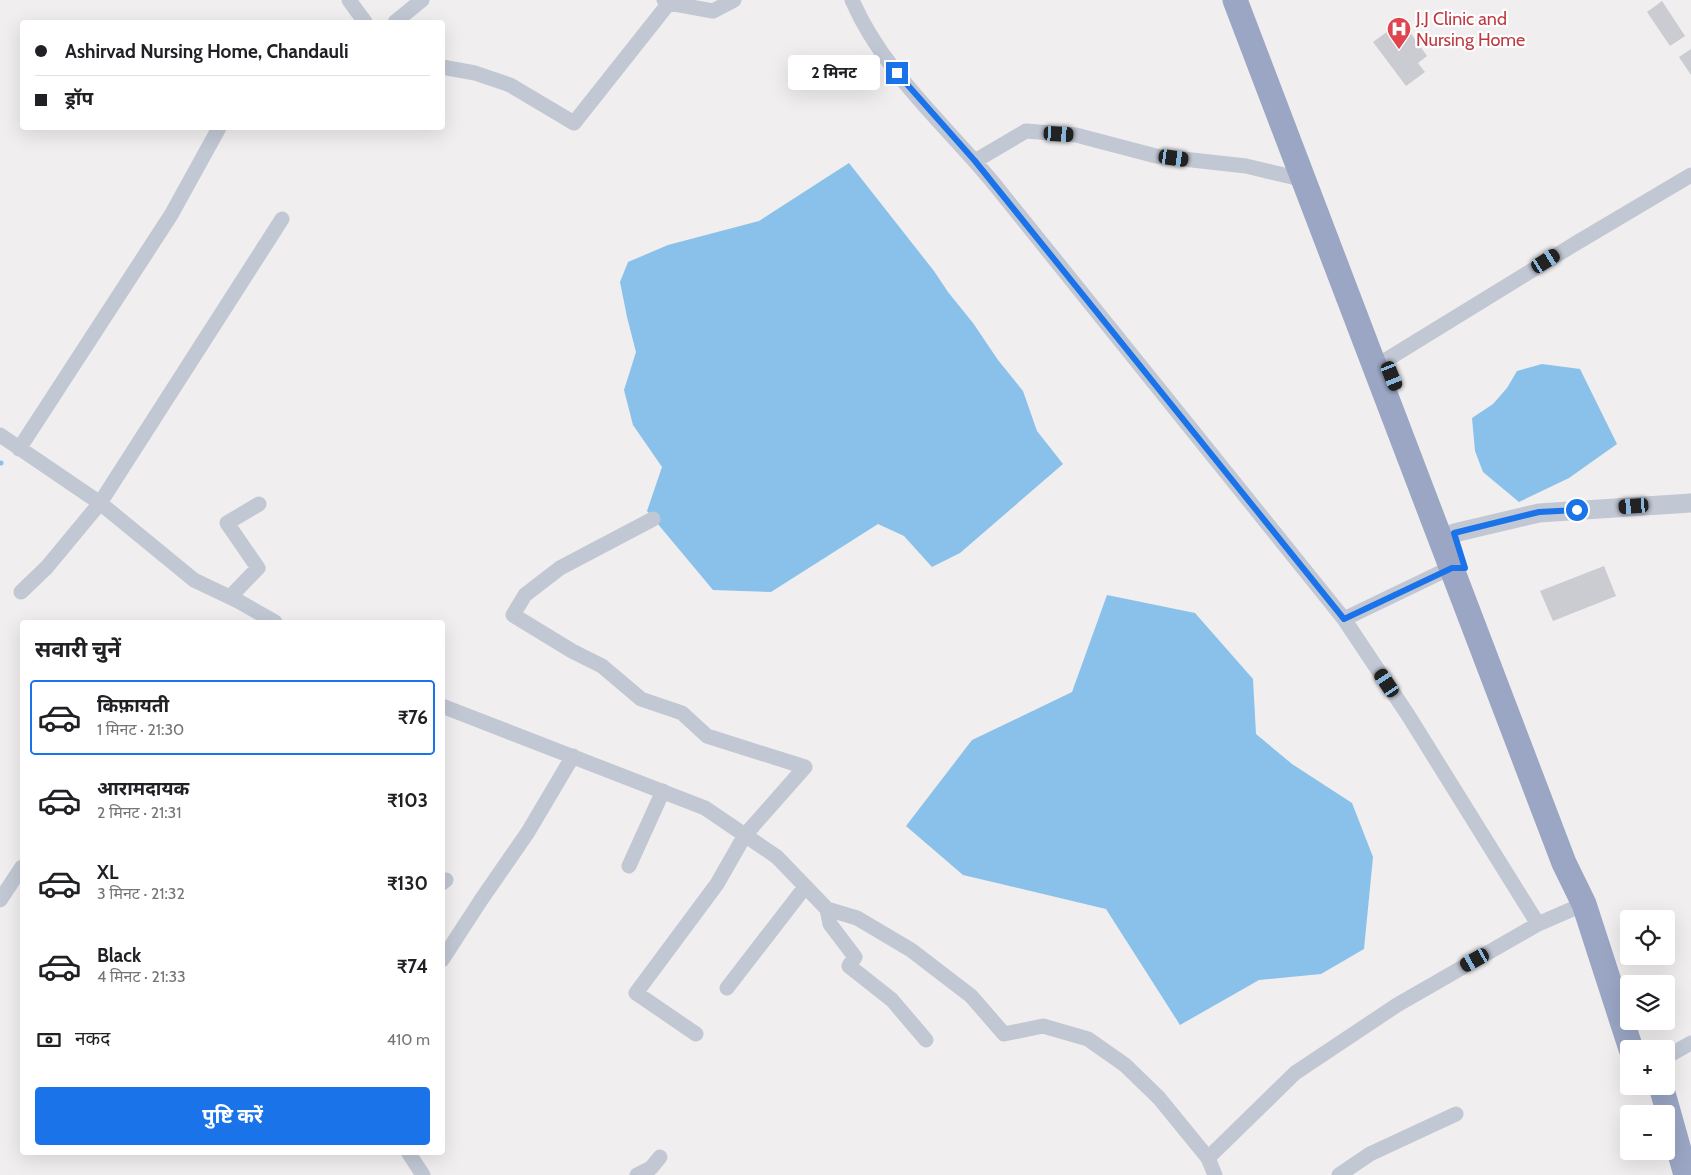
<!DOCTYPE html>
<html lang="hi">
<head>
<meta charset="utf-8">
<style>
  :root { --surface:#fff; --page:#f6f6f6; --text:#202124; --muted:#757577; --line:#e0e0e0; --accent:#1a73e8 }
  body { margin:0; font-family:Cabin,"Noto Sans Devanagari",sans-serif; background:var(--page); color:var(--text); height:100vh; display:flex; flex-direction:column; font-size:19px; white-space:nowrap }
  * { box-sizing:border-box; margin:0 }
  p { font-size:16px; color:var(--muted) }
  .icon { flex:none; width:28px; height:28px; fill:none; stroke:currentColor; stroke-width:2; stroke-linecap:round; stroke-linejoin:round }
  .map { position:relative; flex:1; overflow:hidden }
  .sheet { position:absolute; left:20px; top:620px; width:425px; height:535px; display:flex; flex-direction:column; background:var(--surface); border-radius:5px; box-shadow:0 5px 20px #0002 }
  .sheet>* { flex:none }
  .top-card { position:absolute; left:20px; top:20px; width:425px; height:110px; border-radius:5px; box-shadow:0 5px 20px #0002; display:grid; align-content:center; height:110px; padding:0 15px; background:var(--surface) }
  .controls { position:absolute; left:1620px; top:910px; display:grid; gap:10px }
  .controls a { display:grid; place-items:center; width:55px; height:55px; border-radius:5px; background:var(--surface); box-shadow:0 5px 20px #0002; font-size:25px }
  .end { position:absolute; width:22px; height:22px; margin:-11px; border:6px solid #1a73e8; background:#fff; box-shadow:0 0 0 2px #fff }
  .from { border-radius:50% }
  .bubble { position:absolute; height:35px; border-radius:5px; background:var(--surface); box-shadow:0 5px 20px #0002; font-size:16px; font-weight:700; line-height:35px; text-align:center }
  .car { position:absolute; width:15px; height:30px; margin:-15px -8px; border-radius:6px; box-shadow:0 0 4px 1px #0007; background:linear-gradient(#222 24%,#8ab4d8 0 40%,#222 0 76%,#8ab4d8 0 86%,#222 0) }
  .top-card b { display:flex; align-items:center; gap:18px; height:48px; font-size:19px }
  .top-card b+b { border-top:1px solid var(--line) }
  .top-card i { width:12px; height:12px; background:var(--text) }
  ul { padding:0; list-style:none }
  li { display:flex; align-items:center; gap:15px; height:75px; margin:0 10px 8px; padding:0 5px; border:2px solid transparent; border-radius:5px }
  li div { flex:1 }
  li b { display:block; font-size:19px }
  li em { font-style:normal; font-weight:700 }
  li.selected { border-color:var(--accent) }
  li>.icon { width:45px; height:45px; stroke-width:1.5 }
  h2 { padding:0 15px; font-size:22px; line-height:60px }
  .pay { display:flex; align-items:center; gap:12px; height:55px; padding:0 15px; font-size:19px }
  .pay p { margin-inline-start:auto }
  .button { display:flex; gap:10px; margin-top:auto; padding:10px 15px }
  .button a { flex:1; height:58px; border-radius:5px; background:var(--accent); color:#fff; font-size:20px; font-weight:700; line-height:58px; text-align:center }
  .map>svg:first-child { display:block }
  .water { fill:#8ac1ea }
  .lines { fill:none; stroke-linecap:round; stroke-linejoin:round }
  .stream { stroke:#8ac1ea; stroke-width:5 }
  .building { fill:#cbccd2 }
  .minor { stroke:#c1c7d3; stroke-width:15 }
  .tertiary { stroke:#c1c7d3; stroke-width:19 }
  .trunk { stroke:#9aa6c4; stroke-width:25 }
  .route { stroke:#1a73e8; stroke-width:6 }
  .labels { text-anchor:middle; stroke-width:4.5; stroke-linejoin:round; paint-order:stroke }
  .health-label { font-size:18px; fill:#be3a42; stroke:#fff; text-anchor:start }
</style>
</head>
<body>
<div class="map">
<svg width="1691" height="1175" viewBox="0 0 1691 1175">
  <rect width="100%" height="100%" fill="#f0eeee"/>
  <!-- water -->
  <path class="water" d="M849 163 934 271 948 292 973 323 998 360 1023 391 1037 431 1063 464 960 553 932 567 904 536 878 524 771 592 713 590 647 511 662 467 633 425 624 390 636 352 627 317 620 282 628 262 668 245 759 221Z
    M1542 364 1580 369 1617 444 1569 478 1519 502 1483 472 1475 451 1472 418 1493 404 1507 388 1517 371Z
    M1107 595 1195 613 1253 679 1256 734 1292 764 1352 803 1373 857 1364 949 1321 974 1259 980 1180 1025 1106 909 963 875 906 826 972 740 1072 692Z"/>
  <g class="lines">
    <!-- stream -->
    <path class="stream" d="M0 463H1"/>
  </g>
  <!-- building -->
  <path class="building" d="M1662 1 1685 36 1670 46 1647 12Z
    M1402 21 1427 56 1418 63 1425 72 1406 86 1373 42Z
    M1691 49V75L1679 57Z
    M1604 566 1616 596 1553 621 1540 591Z"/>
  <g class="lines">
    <!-- minor -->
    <path class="minor" d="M349 0 365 22
      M664 0 669 3 713 11 734 0
      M852 0C883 72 946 125 995 185 1111 330 1228 474 1344 619L1452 567 1458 568
      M395 22 422 0
      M442 67 475 73 510 85 574 123 669 3
      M975 161 1026 131 1076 135 1156 156 1246 166 1305 180
      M1386 360 1578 242 1691 175
      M0 435 100 503 194 580 238 601 275 622
      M19 449 171 215 219 128
      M653 519 560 568 525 595 513 615 572 651 602 666 641 699 682 713 707 736 805 767 745 835 717 884 636 993 696 1034
      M21 592 47 567 100 503 282 219
      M230 597 258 568 227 523 259 504
      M1344 619 1408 715 1538 924
      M442 706 705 808 777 857 827 909 857 918 911 950 971 996 1004 1034 1043 1026 1088 1039 1125 1065 1159 1098 1208 1158
      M629 866 663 791
      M442 883 446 880
      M0 900 22 867
      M827 909 830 924 855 957 849 966 892 1000 926 1040
      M442 960 481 900 528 832 573 756
      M727 988 805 887
      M1666 1057 1691 1043
      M408 1152 423 1175
      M637 1175 651 1168 660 1157
      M1215 1175 1208 1158 1295 1073 1397 1005 1538 924 1584 904
      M1339 1175 1370 1154 1456 1114"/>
    <!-- tertiary -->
    <path class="tertiary" d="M1454 533 1539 513 1691 503"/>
    <!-- trunk -->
    <path class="trunk" d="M1235 0 1564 863 1584 904 1631 1049
      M1661 1086 1686 1175"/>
  </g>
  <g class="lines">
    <!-- route -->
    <path class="route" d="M897 73 975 161 1344 619 1452 568H1465L1454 533 1539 512 1577 510"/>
  </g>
  <!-- icons -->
  <defs>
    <symbol id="hospital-pin" viewBox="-11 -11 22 30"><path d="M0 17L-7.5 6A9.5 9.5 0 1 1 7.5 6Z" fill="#e0444e" stroke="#fff"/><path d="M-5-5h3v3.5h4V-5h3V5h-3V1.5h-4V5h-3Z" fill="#fff"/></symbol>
  </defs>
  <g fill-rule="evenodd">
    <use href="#hospital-pin" x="1385" y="15" width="28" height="38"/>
  </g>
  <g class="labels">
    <!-- health labels -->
    <g class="health-label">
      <text x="1416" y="25">J.J Clinic and<tspan x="1416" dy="21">Nursing Home</tspan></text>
    </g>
  </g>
</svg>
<div class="controls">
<a><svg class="icon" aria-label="locate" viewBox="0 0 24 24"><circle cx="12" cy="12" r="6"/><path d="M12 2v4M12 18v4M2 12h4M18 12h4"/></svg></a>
<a><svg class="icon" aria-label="layers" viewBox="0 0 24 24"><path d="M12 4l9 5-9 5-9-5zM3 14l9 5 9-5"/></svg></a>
<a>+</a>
<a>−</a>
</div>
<i class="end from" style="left:1577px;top:510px"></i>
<i class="end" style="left:897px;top:73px"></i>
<div class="bubble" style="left:788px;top:55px;width:92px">2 मिनट</div>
<i class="car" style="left:1059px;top:134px;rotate:93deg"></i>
<i class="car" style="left:1174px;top:158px;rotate:98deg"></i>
<i class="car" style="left:1546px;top:261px;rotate:58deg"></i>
<i class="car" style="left:1392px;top:376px;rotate:158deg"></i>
<i class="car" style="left:1634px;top:506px;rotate:266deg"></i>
<i class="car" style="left:1387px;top:683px;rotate:326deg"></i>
<i class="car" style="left:1475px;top:960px;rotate:241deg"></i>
<div class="top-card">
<b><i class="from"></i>Ashirvad Nursing Home, Chandauli</b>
<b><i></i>ड्रॉप</b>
</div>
<section class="sheet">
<h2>सवारी चुनें</h2>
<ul>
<li class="selected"><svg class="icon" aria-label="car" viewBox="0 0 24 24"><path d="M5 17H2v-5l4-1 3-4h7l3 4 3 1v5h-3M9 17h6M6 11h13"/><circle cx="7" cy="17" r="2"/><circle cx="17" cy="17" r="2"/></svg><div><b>किफ़ायती</b><p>1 मिनट · 21:30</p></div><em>₹76</em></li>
<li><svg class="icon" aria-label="car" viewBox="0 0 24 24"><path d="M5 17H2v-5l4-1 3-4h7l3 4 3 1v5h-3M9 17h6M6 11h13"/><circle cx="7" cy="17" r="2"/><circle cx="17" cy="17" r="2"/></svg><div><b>आरामदायक</b><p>2 मिनट · 21:31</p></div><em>₹103</em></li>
<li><svg class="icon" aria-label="car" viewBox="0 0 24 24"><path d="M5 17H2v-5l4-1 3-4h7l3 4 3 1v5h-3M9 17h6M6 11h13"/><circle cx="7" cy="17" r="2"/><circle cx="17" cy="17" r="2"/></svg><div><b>XL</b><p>3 मिनट · 21:32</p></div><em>₹130</em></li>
<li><svg class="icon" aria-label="car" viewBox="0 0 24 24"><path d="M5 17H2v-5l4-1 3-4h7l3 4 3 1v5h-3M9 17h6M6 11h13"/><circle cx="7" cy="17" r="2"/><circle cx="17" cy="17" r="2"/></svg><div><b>Black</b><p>4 मिनट · 21:33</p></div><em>₹74</em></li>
</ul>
<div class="pay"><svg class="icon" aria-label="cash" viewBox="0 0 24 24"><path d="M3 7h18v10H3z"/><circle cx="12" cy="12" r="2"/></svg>नकद<p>410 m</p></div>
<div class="button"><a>पुष्टि करें</a></div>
</section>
</div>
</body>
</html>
